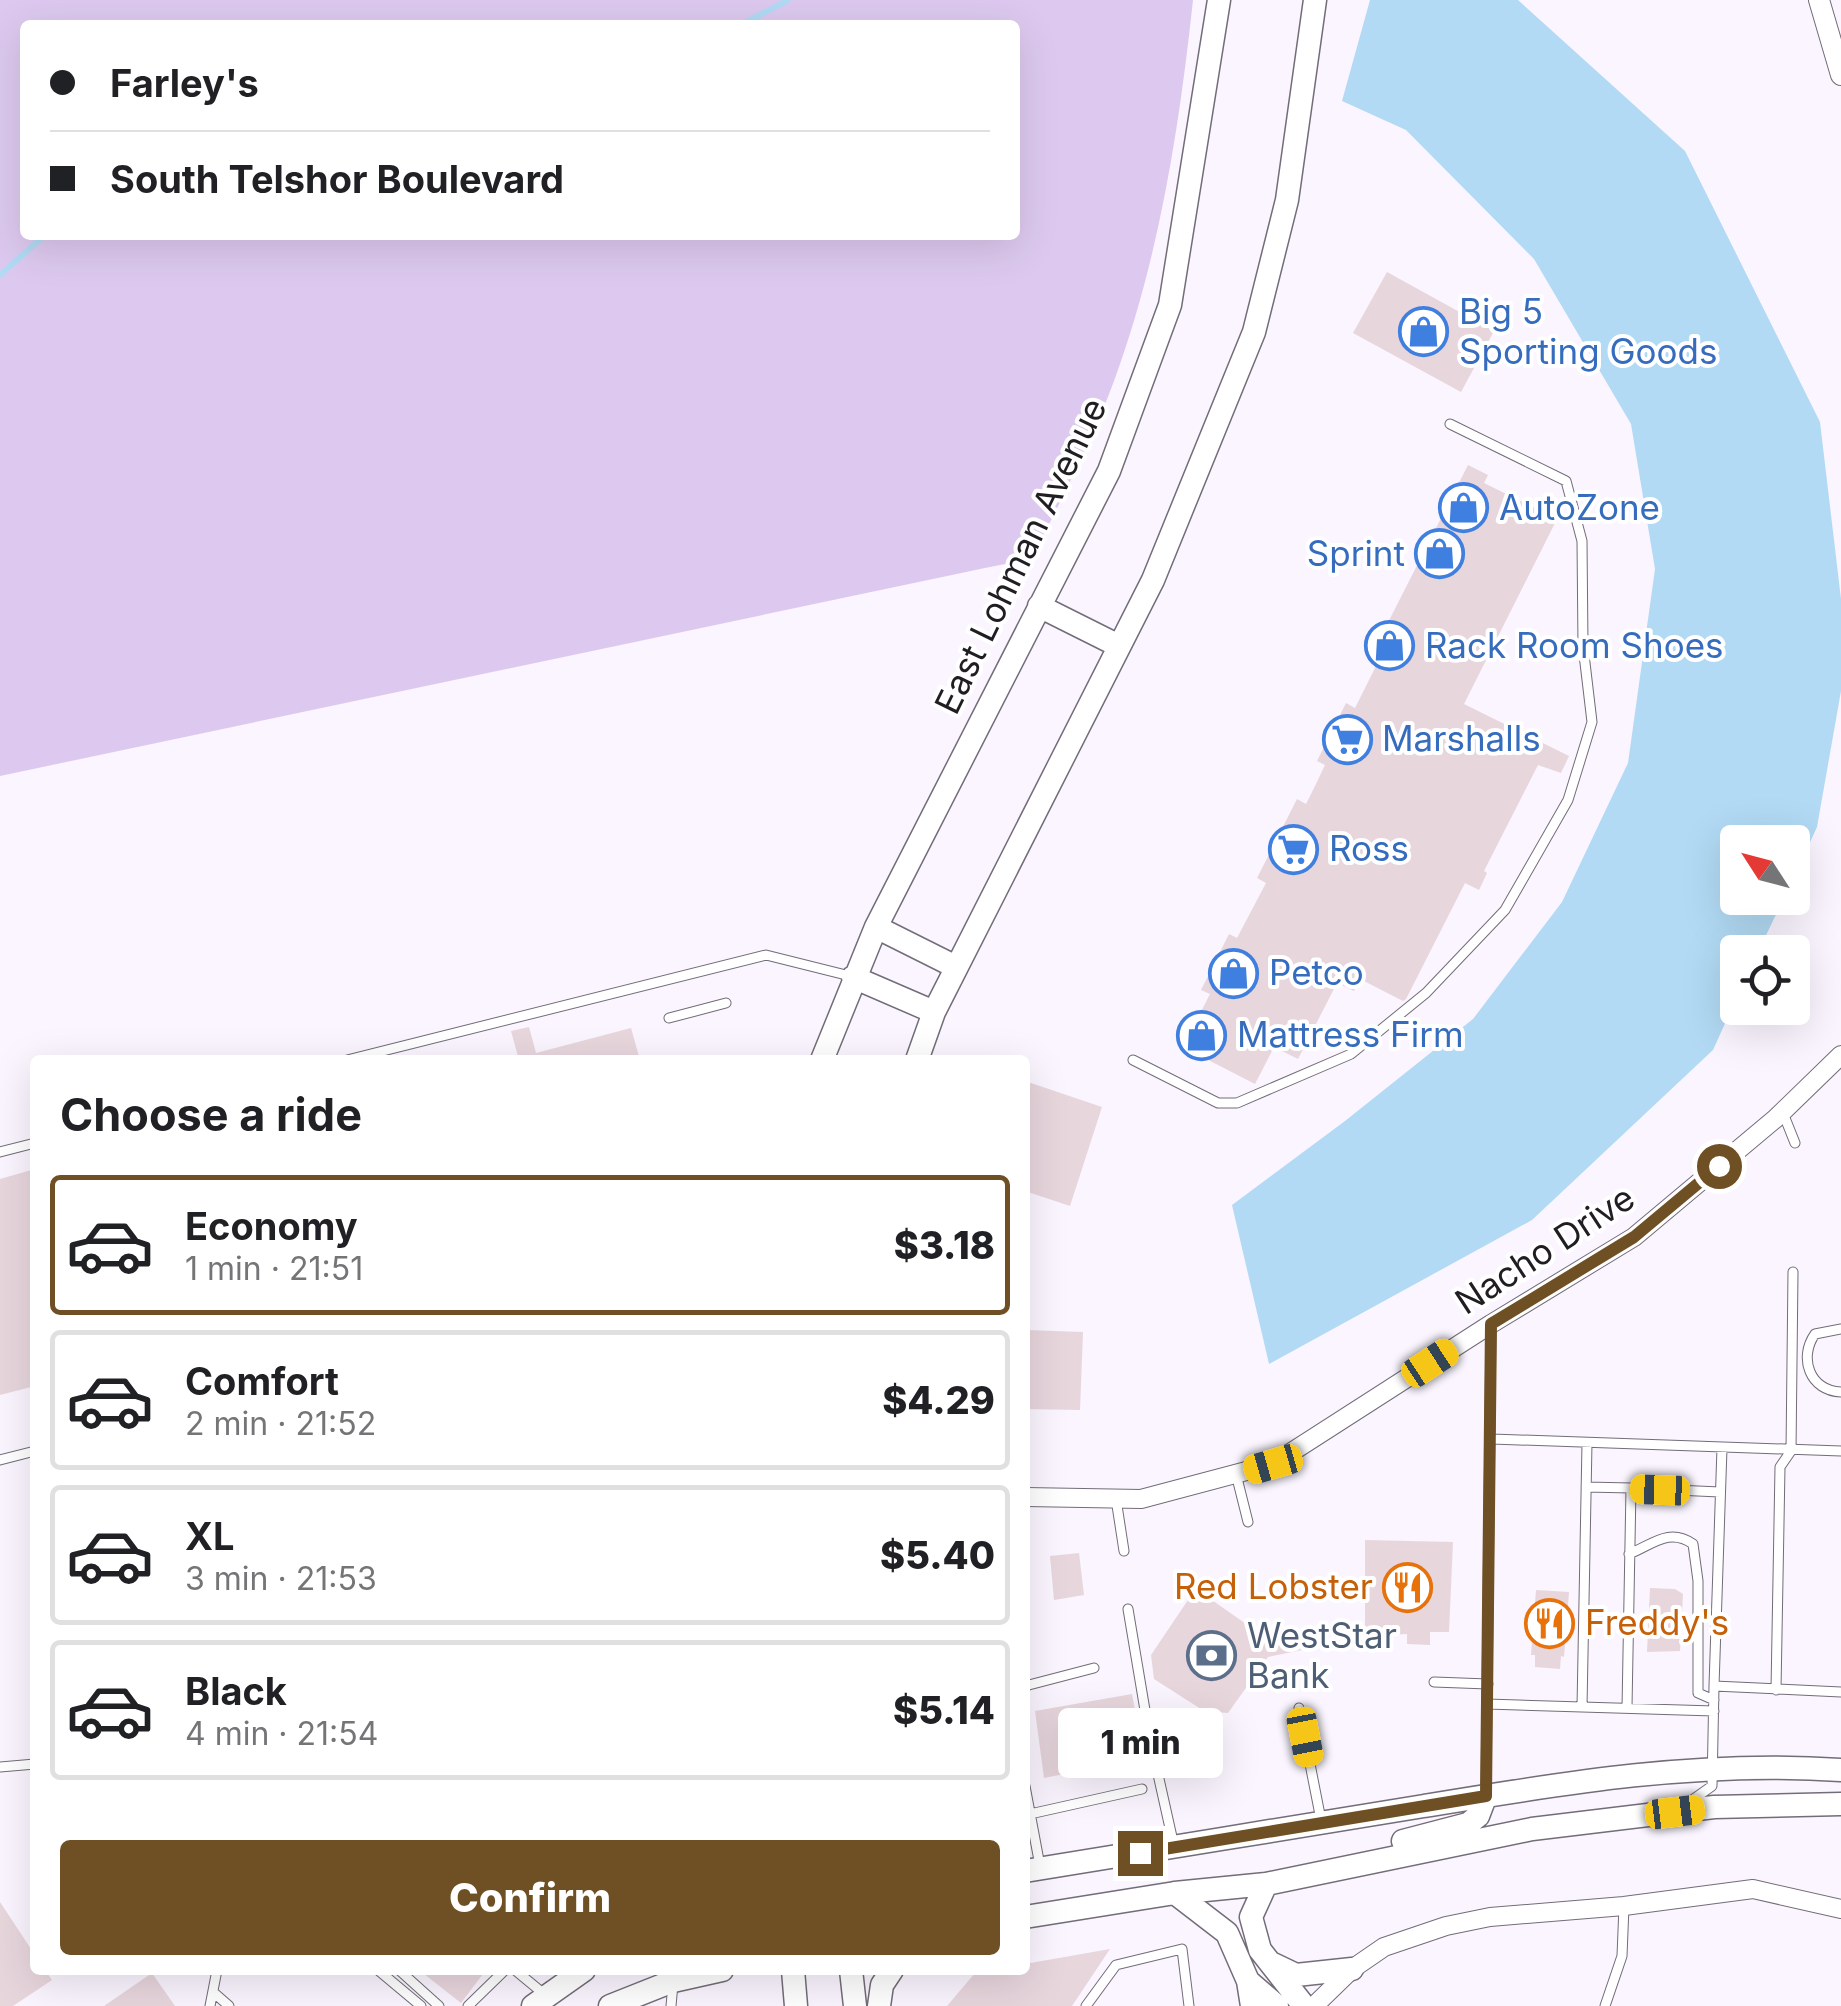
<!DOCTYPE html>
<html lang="en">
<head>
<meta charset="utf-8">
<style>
  :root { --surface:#fff; --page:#f2f2f2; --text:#202124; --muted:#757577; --line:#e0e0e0; --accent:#6f5025 }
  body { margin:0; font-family:Inter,sans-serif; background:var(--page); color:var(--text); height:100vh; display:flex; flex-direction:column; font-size:38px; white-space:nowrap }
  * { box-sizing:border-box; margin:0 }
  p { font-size:32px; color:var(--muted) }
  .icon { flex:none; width:55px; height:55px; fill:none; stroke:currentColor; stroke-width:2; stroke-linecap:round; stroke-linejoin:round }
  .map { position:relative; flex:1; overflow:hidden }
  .drawer { position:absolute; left:30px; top:1055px; width:1000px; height:920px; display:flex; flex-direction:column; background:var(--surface); border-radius:10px; box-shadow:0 10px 40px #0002 }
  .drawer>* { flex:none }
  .guide { position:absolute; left:20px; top:20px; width:1000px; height:220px; border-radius:10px; box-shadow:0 10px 40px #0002; display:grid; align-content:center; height:220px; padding:0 30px; background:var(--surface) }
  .needle { width:65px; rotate:306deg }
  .buttons { position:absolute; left:1720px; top:825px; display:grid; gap:20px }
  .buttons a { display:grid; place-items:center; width:90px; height:90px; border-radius:10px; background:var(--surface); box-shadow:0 10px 40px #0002; font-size:50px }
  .end { position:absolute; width:45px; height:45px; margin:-22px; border:12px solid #6f5025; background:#fff; box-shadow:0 0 0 5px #fff }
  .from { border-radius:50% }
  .bubble { position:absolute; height:70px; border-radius:10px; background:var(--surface); box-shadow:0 10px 40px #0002; font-size:32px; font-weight:800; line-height:70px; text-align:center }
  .car { position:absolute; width:30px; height:60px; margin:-30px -15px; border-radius:12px; box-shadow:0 0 8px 2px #0007; background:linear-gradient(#f5c518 24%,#345 0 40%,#f5c518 0 76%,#345 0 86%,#f5c518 0) }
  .guide b { display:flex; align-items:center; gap:35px; height:95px; font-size:38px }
  .guide b+b { border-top:2px solid var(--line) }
  .guide i { width:25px; height:25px; background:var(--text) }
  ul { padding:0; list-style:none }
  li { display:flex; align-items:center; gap:30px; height:140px; margin:0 20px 15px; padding:0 10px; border:5px solid var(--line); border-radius:10px }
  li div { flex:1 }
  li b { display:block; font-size:38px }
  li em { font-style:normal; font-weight:800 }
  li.active { border-color:var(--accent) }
  li>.icon { width:90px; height:90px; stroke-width:1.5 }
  h2 { padding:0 30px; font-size:45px; line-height:120px }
  .primary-button { display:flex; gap:20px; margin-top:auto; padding:20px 30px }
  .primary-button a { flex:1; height:115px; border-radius:10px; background:var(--accent); color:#fff; font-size:40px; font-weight:800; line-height:115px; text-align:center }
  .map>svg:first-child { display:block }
  .green { fill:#ddc9ef; fill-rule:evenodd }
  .water { fill:#b2daf4 }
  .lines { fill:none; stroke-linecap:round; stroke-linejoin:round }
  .stream { stroke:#b2daf4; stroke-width:6 }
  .building { fill:#e8d6dd }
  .service-casing { stroke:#736c79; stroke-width:11 }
  .minor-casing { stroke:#736c79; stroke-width:20 }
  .tertiary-casing { stroke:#736c79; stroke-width:22 }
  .secondary-casing { stroke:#736c79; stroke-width:25 }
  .service { stroke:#fff; stroke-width:9 }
  .minor { stroke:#fff; stroke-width:18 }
  .tertiary { stroke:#fff; stroke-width:20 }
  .secondary { stroke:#fff; stroke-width:22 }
  .route { stroke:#6f5025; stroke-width:12 }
  .labels { text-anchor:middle; stroke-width:8; stroke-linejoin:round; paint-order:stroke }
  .shop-label { font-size:35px; fill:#366cbe; stroke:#fff; text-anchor:start }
  .street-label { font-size:35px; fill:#211e23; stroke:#fff }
  .food-label { font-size:35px; fill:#c56008; stroke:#fff; text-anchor:end }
  .service-label { font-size:35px; fill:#4e5e75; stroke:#fff; text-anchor:start }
</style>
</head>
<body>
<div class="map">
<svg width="1841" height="2006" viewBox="0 0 1841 2006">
  <rect width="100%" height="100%" fill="#faf5fe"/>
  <!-- green -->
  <path class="green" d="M0 0H1193C1179 130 1159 258 1114 381 1089 449 1052 516 1021 582L1010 563 985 568 0 776ZM25 25H1015V235H25Z"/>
  <!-- water -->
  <path class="water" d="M1370 0H1518L1685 151 1820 422 1841 599V691L1817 827 1793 879 1792 842H1738V898H1784L1758 952H1738L1737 997 1713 1050 1532 1220 1269 1364 1232 1205 1345 1121 1473 1019 1562 902 1628 763 1655 569 1631 424 1534 259 1406 130 1342 101Z"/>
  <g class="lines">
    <!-- stream -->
    <path class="stream" d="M741 25 788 0
      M0 275 45 235"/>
  </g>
  <!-- building -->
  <path class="building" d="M1387 272 1494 331 1461 392 1353 333Z
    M1468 465 1488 475 1484 483 1557 519 1464 704 1569 756 1561 773 1538 765 1484 871 1487 873 1479 890 1465 883 1406 999 1403 1001 1360 979 1354 991 1337 983 1298 1059 1274 1047 1255 1084 1183 1047 1210 994 1201 990 1229 934 1237 938 1266 883 1257 878 1297 799 1306 804 1315 786 1325 765 1317 761 1346 703 1355 708 1379 660 1371 656Z
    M529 1027 536 1053 631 1028 640 1060H519L511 1031Z
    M1025 1081 1102 1107 1070 1206 1025 1191Z
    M35 1169V1386L0 1395V1179Z
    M1025 1330 1083 1332 1080 1410 1025 1409Z
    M1365 1540 1453 1542 1449 1632H1430V1645L1407 1644V1634L1365 1636Z
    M1079 1553 1084 1595 1054 1600 1050 1556Z
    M1650 1588 1675 1589 1683 1594 1680 1651 1647 1652Z
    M1536 1590 1569 1592 1564 1657 1561 1656 1560 1669 1535 1667V1655H1531Z
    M1209 1598 1259 1633 1298 1629 1302 1650 1268 1657 1228 1713 1204 1711 1154 1679 1151 1655 1188 1600Z
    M1132 1694 1144 1758 1044 1778 1035 1711Z
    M0 1902 35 1955V1970H45L52 1980 13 2006H0Z
    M1110 1949 1072 2006H947L975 1973 1025 1970V1964Z
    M419 1970H486L461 2003Z
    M152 1973 175 2006H104Z"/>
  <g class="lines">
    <defs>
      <path id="service" d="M669 1018 726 1003
        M347 1060 766 955 850 976
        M1133 1060 1218 1103H1237L1351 1054 1426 993 1505 910 1568 800 1592 722 1583 646 1582 541 1566 481 1450 424
        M1783 1113 1795 1143
        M0 1152 35 1143
        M1841 1329 1815 1334C1798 1358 1810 1391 1841 1392
        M1492 1439 1841 1451
        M0 1460 35 1451
        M1236 1474 1248 1522
        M1586 1487 1631 1488 1627 1708
        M1631 1488 1720 1492
        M1116 1499 1124 1551
        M1629 1554C1652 1545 1669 1527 1693 1544L1698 1581V1693L1714 1700
        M1128 1609 1149 1734 1174 1846
        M1434 1682 1488 1684
        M1025 1686 1094 1668
        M1714 1686 1722 1448
        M1776 1690 1780 1467 1791 1451 1793 1272
        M1487 1704 1714 1711
        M1582 1707 1587 1443
        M1299 1708 1321 1820
        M0 1767 35 1764
        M1025 1786 1040 1866
        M1486 1793 1491 1324
        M1688 1803 1712 1786 1714 1686 1841 1692
        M1030 1814 1142 1789
        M378 1970 421 2006
        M399 1970 439 2006
        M515 1970 544 1994
        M213 1992 229 2006
        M210 2006 217 1970
        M468 2006 505 1970
        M671 2006 673 1984
        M1086 2006 1116 1965 1182 1949 1189 2006
        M1605 2006 1622 1956 1624 1906"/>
      <path id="minor" d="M1025 1497 1141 1499 1273 1464 1491 1324 1634 1237 1775 1119 1841 1055
        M1314 2006 1352 1969 1384 1947 1446 1926 1490 1917 1624 1906 1753 1889 1841 1909"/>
      <path id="tertiary" d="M1819 0 1841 75"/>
      <path id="secondary" d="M1039 606 1119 646
        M876 927 956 967
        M853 977 934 1012
        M822 1060 876 927 1109 471 1170 305 1219 0
        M917 1060 934 1012 1153 580 1254 332 1287 200 1315 0
        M1403 1841 1468 1824 1478 1816 1486 1795
        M1025 1871C1158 1850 1291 1827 1424 1806 1563 1783 1700 1760 1841 1770
        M1266 1884 1251 1917 1260 1950 1304 2006
        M1175 1893 1227 1933 1248 1981 1252 2006
        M1025 1917 1175 1893 1266 1884 1532 1829 1714 1807 1841 1804
        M1273 1964 1296 1975 1352 1969
        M793 1970 796 2006
        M851 1970 855 2006
        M1248 1981 1277 2006
        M533 2006 584 1970
        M610 2006 673 1981 722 1970
        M879 2006 882 1985 892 1970"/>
    </defs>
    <!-- service casing -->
    <use href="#service" class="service-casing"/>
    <!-- minor casing -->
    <use href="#minor" class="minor-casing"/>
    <!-- tertiary casing -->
    <use href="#tertiary" class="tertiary-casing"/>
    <!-- secondary casing -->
    <use href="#secondary" class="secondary-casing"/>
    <!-- service -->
    <use href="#service" class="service"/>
    <!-- minor -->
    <use href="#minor" class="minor"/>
    <!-- tertiary -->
    <use href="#tertiary" class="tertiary"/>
    <!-- secondary -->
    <use href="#secondary" class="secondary"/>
  </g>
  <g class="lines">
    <!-- route -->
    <path class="route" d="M1140 1853 1486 1796 1491 1324 1634 1237 1719 1166"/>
  </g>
  <!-- icons -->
  <defs>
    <symbol id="shop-ring" viewBox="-11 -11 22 22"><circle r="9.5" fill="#fff" stroke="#3f7fe0" stroke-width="1.5"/><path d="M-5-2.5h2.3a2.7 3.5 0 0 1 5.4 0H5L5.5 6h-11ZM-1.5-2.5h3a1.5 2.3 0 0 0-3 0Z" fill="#3f7fe0"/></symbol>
    <symbol id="supermarket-ring" viewBox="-11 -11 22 22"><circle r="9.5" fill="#fff" stroke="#3f7fe0" stroke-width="1.5"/><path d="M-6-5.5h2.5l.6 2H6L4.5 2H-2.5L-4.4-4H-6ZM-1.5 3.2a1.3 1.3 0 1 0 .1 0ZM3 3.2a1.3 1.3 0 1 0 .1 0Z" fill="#3f7fe0"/></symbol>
    <symbol id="restaurant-ring" viewBox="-11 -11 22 22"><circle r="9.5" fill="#fff" stroke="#e8710a" stroke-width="1.5"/><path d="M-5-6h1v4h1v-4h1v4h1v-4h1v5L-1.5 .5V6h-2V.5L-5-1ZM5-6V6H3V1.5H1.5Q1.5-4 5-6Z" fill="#e8710a"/></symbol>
    <symbol id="bank-ring" viewBox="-11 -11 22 22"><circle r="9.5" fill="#fff" stroke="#5c6f8a" stroke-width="1.5"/><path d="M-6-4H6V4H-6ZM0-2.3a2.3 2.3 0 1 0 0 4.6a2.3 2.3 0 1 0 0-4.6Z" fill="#5c6f8a"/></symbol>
  </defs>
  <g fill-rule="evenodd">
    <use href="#shop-ring" x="1396" y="304" width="55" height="55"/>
    <use href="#shop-ring" x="1436" y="480" width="55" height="55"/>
    <use href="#shop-ring" x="1412" y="526" width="55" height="55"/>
    <use href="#shop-ring" x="1362" y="618" width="55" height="55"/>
    <use href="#supermarket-ring" x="1320" y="712" width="55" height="55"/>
    <use href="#supermarket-ring" x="1266" y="822" width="55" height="55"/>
    <use href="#shop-ring" x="1206" y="946" width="55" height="55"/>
    <use href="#shop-ring" x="1174" y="1008" width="55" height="55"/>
    <use href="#restaurant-ring" x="1380" y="1560" width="55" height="55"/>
    <use href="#restaurant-ring" x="1522" y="1596" width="55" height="55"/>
    <use href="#bank-ring" x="1184" y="1628" width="55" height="55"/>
  </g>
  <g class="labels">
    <!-- shop labels -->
    <g class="shop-label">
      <text x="1459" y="324">Big 5<tspan x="1459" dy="40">Sporting Goods</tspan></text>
      <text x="1499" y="520">AutoZone</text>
      <text x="1405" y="566" text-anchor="end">Sprint</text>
      <text x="1425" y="658">Rack Room Shoes</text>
      <text x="1382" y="751">Marshalls</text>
      <text x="1329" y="861">Ross</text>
      <text x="1269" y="985">Petco</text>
      <text x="1237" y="1047">Mattress Firm</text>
    </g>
    <!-- street labels -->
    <g class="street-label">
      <text transform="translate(1021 556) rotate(-64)" y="12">East Lohman Avenue</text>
      <text transform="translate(1545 1250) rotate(-33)" y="12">Nacho Drive</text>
    </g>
    <!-- food labels -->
    <g class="food-label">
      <text x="1373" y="1599">Red Lobster</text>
      <text x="1585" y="1635" text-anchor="start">Freddy's</text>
    </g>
    <!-- service labels -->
    <g class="service-label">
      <text x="1247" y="1648">WestStar<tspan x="1247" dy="40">Bank</tspan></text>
    </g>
  </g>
</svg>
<div class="buttons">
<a><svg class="needle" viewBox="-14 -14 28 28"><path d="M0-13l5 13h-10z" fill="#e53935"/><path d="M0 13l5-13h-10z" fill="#757577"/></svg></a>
<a><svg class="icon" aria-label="locate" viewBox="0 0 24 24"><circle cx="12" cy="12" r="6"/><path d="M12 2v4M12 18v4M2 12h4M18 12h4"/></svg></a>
</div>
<i class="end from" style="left:1719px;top:1166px"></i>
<i class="end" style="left:1140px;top:1853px"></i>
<div class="bubble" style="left:1058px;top:1708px;width:165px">1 min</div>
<i class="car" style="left:1430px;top:1363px;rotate:57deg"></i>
<i class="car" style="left:1273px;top:1464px;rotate:254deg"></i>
<i class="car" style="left:1660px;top:1490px;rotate:272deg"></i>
<i class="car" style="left:1305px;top:1737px;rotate:169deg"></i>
<i class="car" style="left:1675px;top:1812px;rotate:83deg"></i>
<div class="guide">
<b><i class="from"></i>Farley's</b>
<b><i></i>South Telshor Boulevard</b>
</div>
<section class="drawer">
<h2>Choose a ride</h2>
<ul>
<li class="active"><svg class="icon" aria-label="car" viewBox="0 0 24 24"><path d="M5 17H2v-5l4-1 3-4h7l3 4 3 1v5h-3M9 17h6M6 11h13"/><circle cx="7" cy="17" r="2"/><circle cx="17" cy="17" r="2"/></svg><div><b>Economy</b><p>1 min · 21:51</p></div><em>$3.18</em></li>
<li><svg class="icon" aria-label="car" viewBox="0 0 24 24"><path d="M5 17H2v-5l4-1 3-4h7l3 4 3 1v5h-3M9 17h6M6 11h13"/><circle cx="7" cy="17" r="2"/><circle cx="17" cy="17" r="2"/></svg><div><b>Comfort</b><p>2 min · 21:52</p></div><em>$4.29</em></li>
<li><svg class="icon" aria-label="car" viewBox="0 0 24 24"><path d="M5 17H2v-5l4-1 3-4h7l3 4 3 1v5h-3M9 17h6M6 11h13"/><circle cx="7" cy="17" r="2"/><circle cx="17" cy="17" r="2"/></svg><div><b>XL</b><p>3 min · 21:53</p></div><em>$5.40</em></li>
<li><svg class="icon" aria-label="car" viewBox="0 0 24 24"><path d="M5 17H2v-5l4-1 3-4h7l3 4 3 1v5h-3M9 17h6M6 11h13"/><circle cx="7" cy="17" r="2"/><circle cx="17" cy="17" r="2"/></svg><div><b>Black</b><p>4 min · 21:54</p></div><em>$5.14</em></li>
</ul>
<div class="primary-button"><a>Confirm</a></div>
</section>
</div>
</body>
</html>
